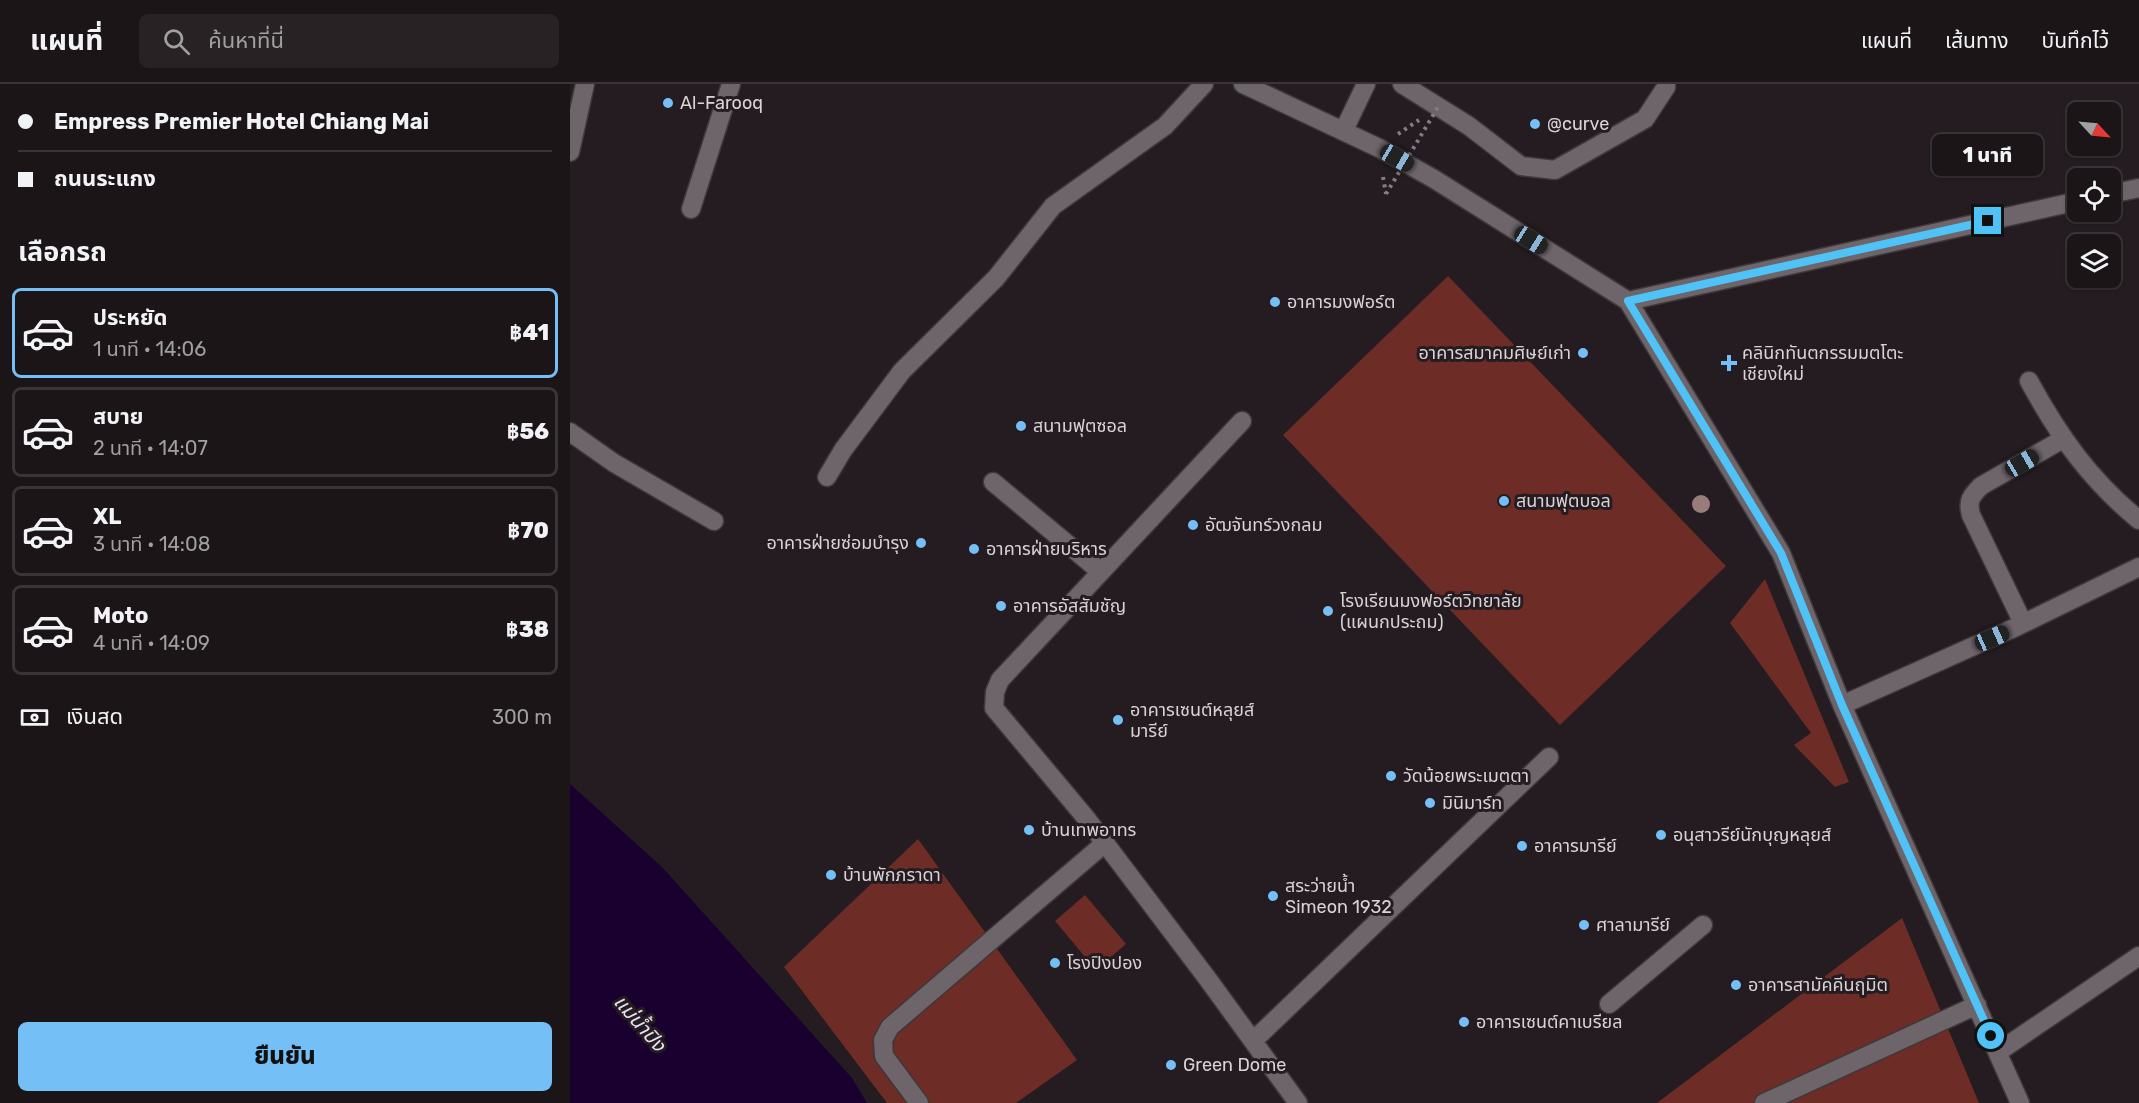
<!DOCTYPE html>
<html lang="th">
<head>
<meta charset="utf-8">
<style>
  :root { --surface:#1b1518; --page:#282225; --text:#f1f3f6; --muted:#a09fa2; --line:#393437; --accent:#74c0f6 }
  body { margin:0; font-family:Rubik,"Noto Sans Thai",sans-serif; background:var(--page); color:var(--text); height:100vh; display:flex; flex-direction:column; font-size:22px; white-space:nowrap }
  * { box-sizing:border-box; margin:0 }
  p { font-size:20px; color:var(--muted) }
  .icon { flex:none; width:33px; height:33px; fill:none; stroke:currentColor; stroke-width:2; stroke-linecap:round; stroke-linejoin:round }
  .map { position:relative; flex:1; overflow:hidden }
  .panel { display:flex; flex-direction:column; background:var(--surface); width:570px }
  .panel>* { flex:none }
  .banner { display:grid; align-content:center; height:132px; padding:0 18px; background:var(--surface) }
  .needle { width:39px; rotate:116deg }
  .tools { position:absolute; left:1497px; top:18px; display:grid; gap:12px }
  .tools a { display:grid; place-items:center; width:54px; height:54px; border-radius:9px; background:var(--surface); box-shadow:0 2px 4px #0004,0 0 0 2px var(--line); font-size:30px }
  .end { position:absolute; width:27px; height:27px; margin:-14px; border:8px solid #4fc3f7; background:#111; box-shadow:0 0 0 3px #111 }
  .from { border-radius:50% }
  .bubble { position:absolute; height:42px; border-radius:9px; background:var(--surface); box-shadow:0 2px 4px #0004,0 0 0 2px var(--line); font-size:20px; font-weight:800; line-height:42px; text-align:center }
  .car { position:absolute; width:18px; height:36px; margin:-18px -9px; border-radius:8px; box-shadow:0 0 4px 2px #0007; background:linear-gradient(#222 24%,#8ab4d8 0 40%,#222 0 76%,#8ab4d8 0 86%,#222 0) }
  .banner b { display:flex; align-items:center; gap:21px; height:57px; font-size:22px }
  .banner b+b { border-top:2px solid var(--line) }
  .banner i { width:15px; height:15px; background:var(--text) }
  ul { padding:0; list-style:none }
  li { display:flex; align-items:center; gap:18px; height:90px; margin:0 12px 9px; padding:0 6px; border:3px solid var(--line); border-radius:9px }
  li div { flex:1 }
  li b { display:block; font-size:22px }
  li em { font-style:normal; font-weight:800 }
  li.current { border-color:var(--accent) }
  li>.icon { width:54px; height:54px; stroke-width:1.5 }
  h2 { padding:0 18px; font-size:27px; line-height:72px }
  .pay { display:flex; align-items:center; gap:15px; height:66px; padding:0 18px; font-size:22px }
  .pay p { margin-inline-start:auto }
  .primary-button { display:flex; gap:12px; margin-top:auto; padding:12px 18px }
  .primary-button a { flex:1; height:69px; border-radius:9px; background:var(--accent); color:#111; font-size:24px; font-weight:800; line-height:69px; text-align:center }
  header { display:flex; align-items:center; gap:36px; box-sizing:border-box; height:84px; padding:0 30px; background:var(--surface); border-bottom:2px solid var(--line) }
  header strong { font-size:28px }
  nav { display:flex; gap:33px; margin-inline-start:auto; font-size:21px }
  .search { width:420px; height:54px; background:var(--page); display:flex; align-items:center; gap:15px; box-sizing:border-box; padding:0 21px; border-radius:9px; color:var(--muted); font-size:22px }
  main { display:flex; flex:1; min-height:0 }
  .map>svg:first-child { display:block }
  .green { fill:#6d2c26 }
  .water { fill:#19002f }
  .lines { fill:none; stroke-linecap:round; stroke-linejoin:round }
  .minor-casing { stroke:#3e383b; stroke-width:21 }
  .path { stroke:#857e81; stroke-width:4; stroke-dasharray:3 4.5; stroke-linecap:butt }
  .minor { stroke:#6e656a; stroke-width:18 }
  .path-bridge { stroke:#857e81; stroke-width:4; stroke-dasharray:3 4.5; stroke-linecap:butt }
  .tree { fill:#997d7b }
  .route { stroke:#4fc3f7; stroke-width:8 }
  .poi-dot { fill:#74c0f6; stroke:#241c20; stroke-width:2 }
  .labels { text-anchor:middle; stroke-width:6; stroke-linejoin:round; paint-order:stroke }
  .poi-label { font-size:18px; fill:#d9d3d6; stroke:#241c20; text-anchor:start }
  .water-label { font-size:20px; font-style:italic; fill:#e7e0f2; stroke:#241c20 }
</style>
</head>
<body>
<header>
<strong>แผนที่</strong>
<div class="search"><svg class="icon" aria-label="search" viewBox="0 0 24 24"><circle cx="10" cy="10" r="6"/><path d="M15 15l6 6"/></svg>ค้นหาที่นี่</div>
<nav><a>แผนที่</a><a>เส้นทาง</a><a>บันทึกไว้</a></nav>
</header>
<main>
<section class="panel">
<div class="banner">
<b><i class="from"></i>Empress Premier Hotel Chiang Mai</b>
<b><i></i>ถนนระแกง</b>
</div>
<h2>เลือกรถ</h2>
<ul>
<li class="current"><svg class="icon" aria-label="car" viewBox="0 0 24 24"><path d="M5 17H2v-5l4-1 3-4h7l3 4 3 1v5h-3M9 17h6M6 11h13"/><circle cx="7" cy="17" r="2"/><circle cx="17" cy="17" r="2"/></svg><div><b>ประหยัด</b><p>1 นาที · 14:06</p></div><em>฿41</em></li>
<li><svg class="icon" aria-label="car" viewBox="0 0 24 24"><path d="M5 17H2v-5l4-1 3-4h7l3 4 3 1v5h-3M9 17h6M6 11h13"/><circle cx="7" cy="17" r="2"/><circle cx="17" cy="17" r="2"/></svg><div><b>สบาย</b><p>2 นาที · 14:07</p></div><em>฿56</em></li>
<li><svg class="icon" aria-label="car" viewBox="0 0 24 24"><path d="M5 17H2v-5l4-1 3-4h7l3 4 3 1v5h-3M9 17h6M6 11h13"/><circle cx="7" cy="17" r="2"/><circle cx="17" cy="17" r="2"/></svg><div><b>XL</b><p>3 นาที · 14:08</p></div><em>฿70</em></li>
<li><svg class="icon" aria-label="car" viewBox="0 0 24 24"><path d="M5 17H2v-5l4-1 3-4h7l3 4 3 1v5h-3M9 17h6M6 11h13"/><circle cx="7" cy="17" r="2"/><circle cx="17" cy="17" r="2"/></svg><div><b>Moto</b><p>4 นาที · 14:09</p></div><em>฿38</em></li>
</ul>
<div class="pay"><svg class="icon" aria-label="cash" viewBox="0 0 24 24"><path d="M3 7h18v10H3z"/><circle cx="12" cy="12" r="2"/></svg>เงินสด<p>300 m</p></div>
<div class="primary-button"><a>ยืนยัน</a></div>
</section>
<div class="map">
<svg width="1569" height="1019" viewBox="0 0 1569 1019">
  <rect width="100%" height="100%" fill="#241c20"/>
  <!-- green -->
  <path class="green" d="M878 192 1156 482 990 641 713 351Z
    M1195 495 1279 698 1265 703 1224 661 1241 649 1160 539Z
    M348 755 507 976 446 1019H317L214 883Z
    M515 811 556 860 526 886 485 837Z
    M1332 834 1409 1019H1087Z"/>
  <!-- water -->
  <path class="water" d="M0 700 92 783 282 994 297 1019H0Z"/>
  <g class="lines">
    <defs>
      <path id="minor" d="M673 0 809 64 864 95 1058 217 1211 469 1272 621 1450 1019
        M832 0 899 42 951 82 985 86 1075 35 1096 3V0
        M774 46 796 0
        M0 68 15 0
        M1540 110 1569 104
        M121 125 161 0
        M1058 217 1508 117
        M1459 297C1489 352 1520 396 1569 436
        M672 337 430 596 425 608 424 624 516 734 637 894 728 1019
        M0 348 44 379 144 437
        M257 393 273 366 332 287 426 194 483 122 595 42 634 0
        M423 398 531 488
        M1453 539 1401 431C1397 417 1401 412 1411 402L1493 355
        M1272 621 1444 544 1569 483
        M1039 920 1133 841
        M683 957 979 673
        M1428 968 1569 872
        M349 1019 314 972 313 956 320 943 535 759
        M1194 1019 1407 921"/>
    </defs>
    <!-- minor casing -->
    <use href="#minor" class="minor-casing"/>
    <!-- path -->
    <path class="path" d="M828 50 849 36
      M813 93 816 110"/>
    <!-- minor -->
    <use href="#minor" class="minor"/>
    <!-- path-bridge -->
    <path class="path-bridge" d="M816 110 868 23"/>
  </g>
  <!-- trees -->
  <circle class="tree" cx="1131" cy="420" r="9"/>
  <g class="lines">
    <!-- route -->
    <path class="route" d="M1418 137 1058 217 1211 469 1272 621 1421 952"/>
  </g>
  <!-- markers -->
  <g class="poi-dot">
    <circle cx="98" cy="19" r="6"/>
    <circle cx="965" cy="40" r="6"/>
    <circle cx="705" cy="218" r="6"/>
    <circle cx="1013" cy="269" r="6"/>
    <path d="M1156 270h6v6h6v6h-6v6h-6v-6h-6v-6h6z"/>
    <circle cx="451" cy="342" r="6"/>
    <circle cx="934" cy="417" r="6"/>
    <circle cx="623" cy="441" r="6"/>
    <circle cx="351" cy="459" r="6"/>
    <circle cx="404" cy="465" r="6"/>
    <circle cx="431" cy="522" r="6"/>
    <circle cx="758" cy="527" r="6"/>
    <circle cx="548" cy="636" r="6"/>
    <circle cx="821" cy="692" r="6"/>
    <circle cx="860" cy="719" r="6"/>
    <circle cx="459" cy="746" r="6"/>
    <circle cx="1091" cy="751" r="6"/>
    <circle cx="952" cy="762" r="6"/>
    <circle cx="261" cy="791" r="6"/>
    <circle cx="703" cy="812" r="6"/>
    <circle cx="1014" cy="841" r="6"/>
    <circle cx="485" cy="879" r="6"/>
    <circle cx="1166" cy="901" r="6"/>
    <circle cx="894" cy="938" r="6"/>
    <circle cx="601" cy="981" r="6"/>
  </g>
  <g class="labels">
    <!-- poi labels -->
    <g class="poi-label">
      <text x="110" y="25">Al-Farooq</text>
      <text x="977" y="46">@curve</text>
      <text x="717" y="224">อาคารมงฟอร์ต</text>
      <text x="1001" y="275" text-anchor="end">อาคารสมาคมศิษย์เก่า</text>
      <text x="1172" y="275">คลินิกทันตกรรมมตโตะ<tspan x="1172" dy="21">เชียงใหม่</tspan></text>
      <text x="463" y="348">สนามฟุตซอล</text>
      <text x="946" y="423">สนามฟุตบอล</text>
      <text x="635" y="447">อัฒจันทร์วงกลม</text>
      <text x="339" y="465" text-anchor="end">อาคารฝ่ายซ่อมบำรุง</text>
      <text x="416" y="471">อาคารฝ่ายบริหาร</text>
      <text x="770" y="523">โรงเรียนมงฟอร์ตวิทยาลัย<tspan x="770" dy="21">(แผนกประถม)</tspan></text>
      <text x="443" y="528">อาคารอัสสัมชัญ</text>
      <text x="560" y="632">อาคารเซนต์หลุยส์<tspan x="560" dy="21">มารีย์</tspan></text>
      <text x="833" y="698">วัดน้อยพระเมตตา</text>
      <text x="872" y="725">มินิมาร์ท</text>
      <text x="471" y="752">บ้านเทพอาทร</text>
      <text x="1103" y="757">อนุสาวรีย์นักบุญหลุยส์</text>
      <text x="964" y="768">อาคารมารีย์</text>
      <text x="273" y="797">บ้านพักภราดา</text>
      <text x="715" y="808">สระว่ายน้ำ<tspan x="715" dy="21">Simeon 1932</tspan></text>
      <text x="1026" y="847">ศาลามารีย์</text>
      <text x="497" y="885">โรงปิงปอง</text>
      <text x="1178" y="907">อาคารสามัคคีนฤมิต</text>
      <text x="906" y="944">อาคารเซนต์คาเบรียล</text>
      <text x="613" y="987">Green Dome</text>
    </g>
    <!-- water labels -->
    <g class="water-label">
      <text transform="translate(70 939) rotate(49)" y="7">แม่น้ำปิง</text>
    </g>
  </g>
</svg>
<div class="tools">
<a><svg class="needle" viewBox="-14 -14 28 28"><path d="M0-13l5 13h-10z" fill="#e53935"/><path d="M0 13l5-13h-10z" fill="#a09fa2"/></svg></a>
<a><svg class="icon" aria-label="locate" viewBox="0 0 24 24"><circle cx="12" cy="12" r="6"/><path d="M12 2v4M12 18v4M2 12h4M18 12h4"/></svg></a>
<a><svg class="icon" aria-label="layers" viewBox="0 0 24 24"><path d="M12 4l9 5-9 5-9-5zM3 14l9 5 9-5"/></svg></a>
</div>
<i class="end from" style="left:1421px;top:952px"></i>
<i class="end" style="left:1418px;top:137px"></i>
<div class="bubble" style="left:1362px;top:50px;width:111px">1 นาที</div>
<i class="car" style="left:827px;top:74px;rotate:120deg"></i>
<i class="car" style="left:961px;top:156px;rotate:122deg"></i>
<i class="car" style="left:1452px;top:379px;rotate:60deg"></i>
<i class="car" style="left:1422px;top:554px;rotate:66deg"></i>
</div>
</main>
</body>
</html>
